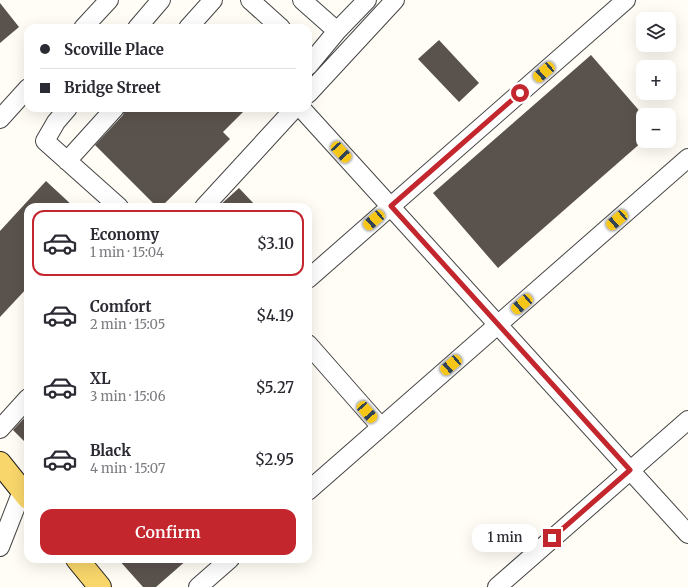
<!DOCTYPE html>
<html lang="en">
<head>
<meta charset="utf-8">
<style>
  :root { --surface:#fff; --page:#f2f2f3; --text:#2b2b33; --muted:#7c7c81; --line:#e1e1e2; --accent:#c4262e }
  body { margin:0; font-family:Merriweather,serif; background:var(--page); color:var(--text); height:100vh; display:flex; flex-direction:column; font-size:15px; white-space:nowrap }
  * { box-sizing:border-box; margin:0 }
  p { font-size:13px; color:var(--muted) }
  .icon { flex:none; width:22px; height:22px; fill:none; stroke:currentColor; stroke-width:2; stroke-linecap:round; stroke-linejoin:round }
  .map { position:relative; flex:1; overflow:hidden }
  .details { position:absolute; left:24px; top:203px; width:288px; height:360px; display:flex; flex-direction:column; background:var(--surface); border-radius:12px; box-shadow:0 4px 16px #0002 }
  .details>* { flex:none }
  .hud { position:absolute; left:24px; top:24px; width:288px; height:88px; border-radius:12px; box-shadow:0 4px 16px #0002; display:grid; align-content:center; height:88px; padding:0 16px; background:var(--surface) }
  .fabs { position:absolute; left:636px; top:12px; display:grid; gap:8px }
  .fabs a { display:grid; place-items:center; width:40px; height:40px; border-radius:8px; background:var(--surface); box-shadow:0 4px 16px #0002; font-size:20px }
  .end { position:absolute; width:18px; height:18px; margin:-9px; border:5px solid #c4262e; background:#fff; box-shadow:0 0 0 2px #fff }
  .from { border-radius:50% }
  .bubble { position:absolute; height:28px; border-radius:12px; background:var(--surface); box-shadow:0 4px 16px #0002; font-size:13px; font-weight:600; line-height:28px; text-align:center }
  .car { position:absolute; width:12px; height:24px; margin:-12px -6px; border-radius:5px; box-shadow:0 0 3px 1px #0007; background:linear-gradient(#f5c518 24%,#345 0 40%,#f5c518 0 76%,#345 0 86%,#f5c518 0) }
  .hud b { display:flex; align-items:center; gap:14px; height:38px; font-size:15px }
  .hud b+b { border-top:1px solid var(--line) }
  .hud i { width:10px; height:10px; background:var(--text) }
  ul { padding:7px 0 0; list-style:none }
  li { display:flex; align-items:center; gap:12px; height:66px; margin:0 8px 6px; padding:0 8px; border:2px solid transparent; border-radius:12px }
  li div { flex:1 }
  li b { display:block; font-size:15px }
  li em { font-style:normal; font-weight:600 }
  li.selected { border-color:var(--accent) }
  li>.icon { width:36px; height:36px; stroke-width:1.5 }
  .cta { display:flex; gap:8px; margin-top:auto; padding:8px 16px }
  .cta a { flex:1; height:46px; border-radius:12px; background:var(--accent); color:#fff; font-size:16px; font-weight:600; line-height:46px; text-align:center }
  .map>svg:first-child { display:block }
  .building { fill:#5a524d }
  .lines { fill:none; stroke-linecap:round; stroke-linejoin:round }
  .minor-casing { stroke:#444; stroke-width:20 }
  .major-casing { stroke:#222; stroke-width:24 }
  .minor { stroke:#fff; stroke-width:18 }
  .major { stroke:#f9d66b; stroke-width:22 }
  .route { stroke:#c4262e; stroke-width:5 }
</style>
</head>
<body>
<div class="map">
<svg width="688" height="587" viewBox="0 0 688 587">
  <rect width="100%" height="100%" fill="#fffdf5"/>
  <!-- building -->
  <path class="building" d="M0 3 19 27 0 43Z
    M439 40 479 83 459 102 418 59Z
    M591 55 643 115V141L498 268 433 193Z
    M125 108H247L223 132 230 139 161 207H157L95 145 123 115Z
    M46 181 74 207H28V287L0 317V231Z
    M239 188 257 207H218Z
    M28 414V445L13 430Z
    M118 559H188L156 587H143Z"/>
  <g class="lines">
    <defs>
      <path id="minor" d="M250 0 281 28
        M302 0 337 31
        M83 28 109 0
        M137 28 161 0
        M188 28 213 0
        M308 66 337 31 367 0
        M308 94 395 0
        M68 108 56 122 45 141 119 207
        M301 108 688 534
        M0 119 28 88
        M67 161 115 108
        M204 207 295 108
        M308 279 626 0
        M308 344 381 427
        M0 429 28 398
        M308 491 688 158
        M0 547 22 491
        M198 587 230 559
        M497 587 688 420"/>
      <path id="major" d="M0 463 28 498
        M77 559 100 587"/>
    </defs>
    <!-- minor casing -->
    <use href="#minor" class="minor-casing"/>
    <!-- major casing -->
    <use href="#major" class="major-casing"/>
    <!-- minor -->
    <use href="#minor" class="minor"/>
    <!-- major -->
    <use href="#major" class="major"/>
  </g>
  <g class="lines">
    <!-- route -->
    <path class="route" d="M520 93 391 206 630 470 552 538"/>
  </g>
</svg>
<div class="fabs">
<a><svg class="icon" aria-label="layers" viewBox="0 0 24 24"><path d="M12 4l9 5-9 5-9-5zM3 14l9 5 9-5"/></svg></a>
<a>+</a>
<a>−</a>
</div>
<i class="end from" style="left:520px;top:93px"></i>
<i class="end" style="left:552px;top:538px"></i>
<div class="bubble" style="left:472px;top:524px;width:66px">1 min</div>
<i class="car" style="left:544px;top:72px;rotate:229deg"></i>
<i class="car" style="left:341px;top:152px;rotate:137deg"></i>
<i class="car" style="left:374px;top:220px;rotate:229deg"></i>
<i class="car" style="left:617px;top:220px;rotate:229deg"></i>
<i class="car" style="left:522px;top:304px;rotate:229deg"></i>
<i class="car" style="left:451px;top:365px;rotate:229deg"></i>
<i class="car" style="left:367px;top:412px;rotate:139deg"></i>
<div class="hud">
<b><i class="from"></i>Scoville Place</b>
<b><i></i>Bridge Street</b>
</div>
<section class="details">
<ul>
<li class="selected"><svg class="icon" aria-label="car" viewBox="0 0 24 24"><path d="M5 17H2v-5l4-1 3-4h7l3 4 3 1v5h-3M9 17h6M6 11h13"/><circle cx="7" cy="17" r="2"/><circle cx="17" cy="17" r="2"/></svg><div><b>Economy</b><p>1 min · 15:04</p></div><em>$3.10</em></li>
<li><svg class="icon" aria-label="car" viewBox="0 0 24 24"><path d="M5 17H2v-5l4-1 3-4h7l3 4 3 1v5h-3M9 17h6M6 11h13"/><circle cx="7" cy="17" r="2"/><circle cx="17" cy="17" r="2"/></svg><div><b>Comfort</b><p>2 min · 15:05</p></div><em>$4.19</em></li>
<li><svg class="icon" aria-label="car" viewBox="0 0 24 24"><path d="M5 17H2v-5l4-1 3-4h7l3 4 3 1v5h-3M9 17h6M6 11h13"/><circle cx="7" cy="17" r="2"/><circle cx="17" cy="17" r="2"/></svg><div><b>XL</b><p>3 min · 15:06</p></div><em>$5.27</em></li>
<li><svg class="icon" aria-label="car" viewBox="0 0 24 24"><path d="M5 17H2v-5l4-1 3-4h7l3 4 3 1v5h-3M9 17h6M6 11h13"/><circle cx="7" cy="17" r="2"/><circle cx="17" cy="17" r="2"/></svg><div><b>Black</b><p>4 min · 15:07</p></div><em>$2.95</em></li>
</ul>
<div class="cta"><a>Confirm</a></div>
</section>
</div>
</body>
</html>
